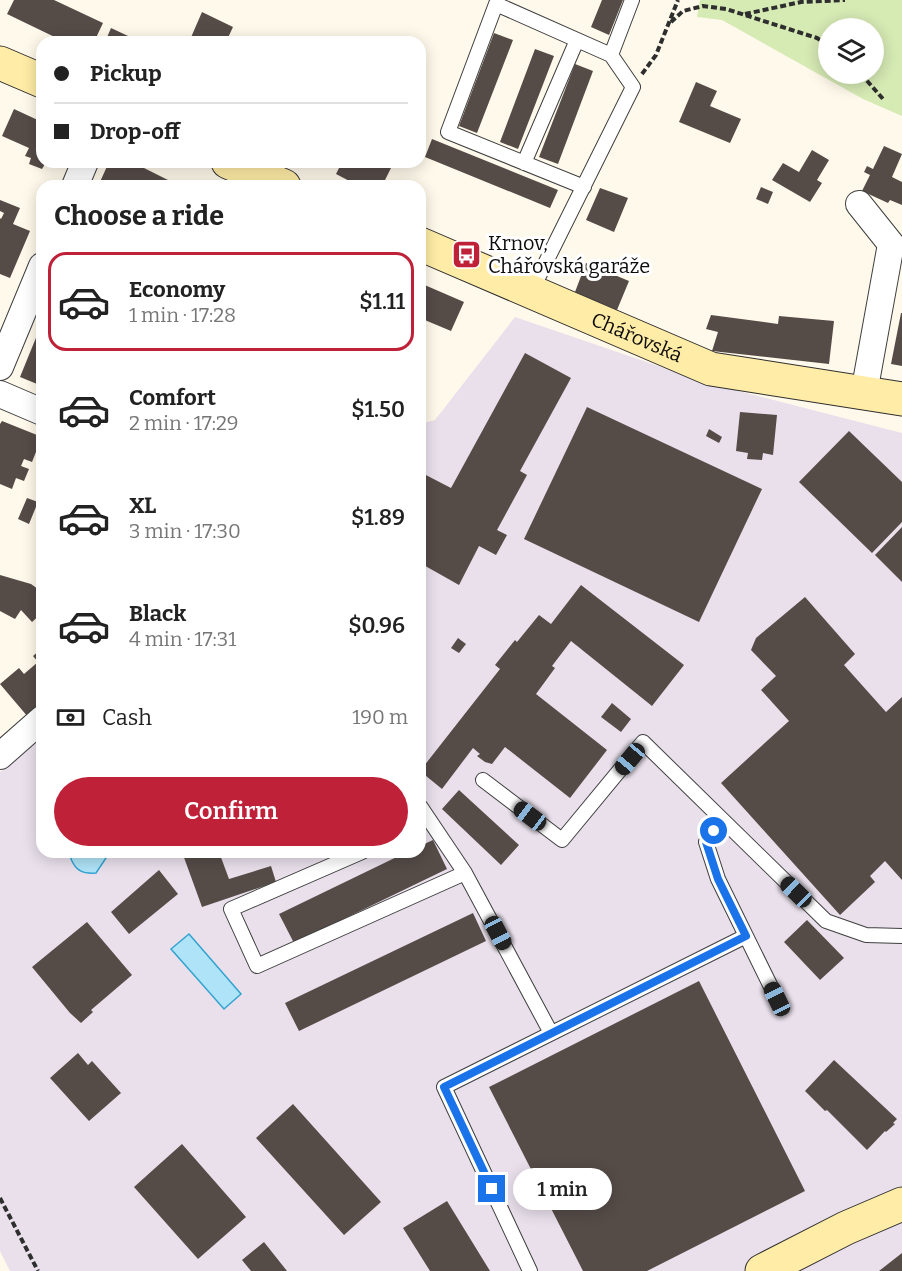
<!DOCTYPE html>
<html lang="en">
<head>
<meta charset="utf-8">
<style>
  :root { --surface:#fff; --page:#f6f6f6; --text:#222; --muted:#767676; --line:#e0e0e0; --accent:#bf2139 }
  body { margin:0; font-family:Bitter,serif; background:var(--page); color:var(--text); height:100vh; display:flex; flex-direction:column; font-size:22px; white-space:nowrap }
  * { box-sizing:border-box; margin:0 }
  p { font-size:20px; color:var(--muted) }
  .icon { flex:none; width:33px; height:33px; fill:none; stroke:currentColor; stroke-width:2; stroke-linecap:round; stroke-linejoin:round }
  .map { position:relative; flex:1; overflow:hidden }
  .drawer { position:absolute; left:36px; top:180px; width:390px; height:678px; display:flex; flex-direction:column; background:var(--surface); border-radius:18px; box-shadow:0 3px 15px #0003 }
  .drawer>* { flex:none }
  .guide { position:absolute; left:36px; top:36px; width:390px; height:132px; border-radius:18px; box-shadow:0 3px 15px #0003; display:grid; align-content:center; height:132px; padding:0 18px; background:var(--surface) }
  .buttons { position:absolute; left:818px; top:18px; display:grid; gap:12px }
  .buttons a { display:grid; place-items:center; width:66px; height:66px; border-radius:50%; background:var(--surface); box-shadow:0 3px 15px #0003; font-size:30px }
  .end { position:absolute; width:27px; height:27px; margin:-14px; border:8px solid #1a73e8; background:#fff; box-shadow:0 0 0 3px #fff }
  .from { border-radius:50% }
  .bubble { position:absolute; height:42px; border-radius:21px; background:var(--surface); box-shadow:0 3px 15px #0003; font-size:20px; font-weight:600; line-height:42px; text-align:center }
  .car { position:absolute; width:18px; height:36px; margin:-18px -9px; border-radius:8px; box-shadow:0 0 4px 2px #0007; background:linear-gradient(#222 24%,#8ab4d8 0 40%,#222 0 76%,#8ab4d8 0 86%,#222 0) }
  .guide b { display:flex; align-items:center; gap:21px; height:57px; font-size:22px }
  .guide b+b { border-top:2px solid var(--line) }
  .guide i { width:15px; height:15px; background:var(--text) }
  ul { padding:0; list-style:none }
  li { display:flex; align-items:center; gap:18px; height:99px; margin:0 12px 9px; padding:0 6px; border:3px solid transparent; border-radius:18px }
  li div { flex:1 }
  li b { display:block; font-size:22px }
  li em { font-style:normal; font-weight:600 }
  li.selected { border-color:var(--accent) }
  li>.icon { width:54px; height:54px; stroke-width:1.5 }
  h2 { padding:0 18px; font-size:27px; line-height:72px }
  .pay { display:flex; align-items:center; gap:15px; height:66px; padding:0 18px; font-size:22px }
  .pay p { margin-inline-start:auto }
  .primary-button { display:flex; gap:12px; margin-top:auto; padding:12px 18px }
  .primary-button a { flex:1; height:69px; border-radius:36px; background:var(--accent); color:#fff; font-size:24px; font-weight:600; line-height:69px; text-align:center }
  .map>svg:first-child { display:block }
  .industrial { fill:#e9e0eb }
  .grass { fill:#d6eab4; fill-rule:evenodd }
  .water { fill:#afe4f8; stroke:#34a3d0; stroke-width:1.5 }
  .building { fill:#554c48 }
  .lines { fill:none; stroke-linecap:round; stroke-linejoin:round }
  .lane-casing { stroke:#3f3f3f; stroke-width:16 }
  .street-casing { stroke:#3f3f3f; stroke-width:28 }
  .secondary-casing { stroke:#2e2e2e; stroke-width:35 }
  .path { stroke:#2e2e2e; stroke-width:4; stroke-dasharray:6 3; stroke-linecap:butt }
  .lane { stroke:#fff; stroke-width:14 }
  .street { stroke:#fff; stroke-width:26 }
  .secondary { stroke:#ffeca6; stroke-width:33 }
  .route { stroke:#1a73e8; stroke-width:8 }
  .labels { text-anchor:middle; stroke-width:6; stroke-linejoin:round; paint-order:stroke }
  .poi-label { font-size:20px; fill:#0c0c0c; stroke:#fff; text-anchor:start }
  .street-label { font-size:20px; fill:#0c0c0c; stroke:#fff }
</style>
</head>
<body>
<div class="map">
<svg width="902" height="1271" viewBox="0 0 902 1271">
  <rect width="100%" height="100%" fill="#fff9eb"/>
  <!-- industrial -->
  <path class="industrial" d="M515 317 711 384 902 433V1271H10L0 1251V772L42 737V852H420V424L435 420Z"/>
  <!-- grass -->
  <path class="grass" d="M700 0H902V116L863 99 722 20 697 17ZM828 28H873V74H828Z"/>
  <!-- water -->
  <path class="water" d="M73 852H105L106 858 96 873C83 874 76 871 71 859Z
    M189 934 241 994 224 1009 171 949Z"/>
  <!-- building -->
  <path class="building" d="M14 0H54L103 23 94 42H65L7 14Z
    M602 0H623L609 35 591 27Z
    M202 12 233 27 226 42H189Z
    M111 28 141 42H105Z
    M494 33 513 40 477 133 459 126Z
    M535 49 554 56 518 149 500 142Z
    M575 64 593 71 558 164 539 157Z
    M696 82 717 91 710 106 741 119 730 143 679 122Z
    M14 109 42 122V162H58L55 168 45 164 42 169 29 164 31 158 25 156 29 148 2 136Z
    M432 139 558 190 550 208 425 157Z
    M884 146 902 154 892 177 902 182V205L890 200 888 203 862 191 870 175 864 172 867 166 873 169Z
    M812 150 829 160 817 180 822 183 810 202 772 180 783 163 799 172Z
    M109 162H132L172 182 170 186H103L99 184Z
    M342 162H390L393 164 382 186H359L336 174Z
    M761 187 773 192 768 204 756 199Z
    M600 188 628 198 614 232 586 220Z
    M0 200 20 208 13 224 30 231 10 278 0 274V218L1 219 4 213 0 211Z
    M586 263 629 281 617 310 575 292Z
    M420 283 464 302 451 331 420 318Z
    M901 313H902V366L891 364Z
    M711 315 778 324 779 316 834 321 829 364 712 351 718 332 706 329Z
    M42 323V386L20 377Z
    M525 353 571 378 520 471 527 475 497 530 507 535 496 555 479 546 459 585 420 563V472L451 488Z
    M587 407 762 489 699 622 524 539Z
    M740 412 777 415 773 455 763 453 762 460 747 459 748 453 736 451Z
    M2 421 42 437V454L36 452 32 462 24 459 21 466 29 469 24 481 16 478 12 489 0 484V424Z
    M709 429 722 437 719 443 706 436Z
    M849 431 902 482V522L872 553 799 482Z
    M27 498 38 502 29 524 18 519Z
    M902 527V582L875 555Z
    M0 575 31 584 38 589 42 584V613L32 622 21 610 15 619 0 611Z
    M581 585 684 665 652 706 571 641 552 666 555 668 536 694 607 750 570 798 505 747 492 764 485 762 477 756 480 754 473 748 442 789 420 771 500 669 495 665 515 640 517 642 539 615 551 624Z
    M805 597 855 654 844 665 886 712 902 697V880L885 861 870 876 875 882 840 915 721 783 789 721 761 690 776 676 751 650 756 638Z
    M458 638 466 644 459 653 451 648Z
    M40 650 42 652V704L28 717 0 684 19 668 24 674 38 662 33 656Z
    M612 703 631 719 621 732 601 717Z
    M459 790 519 845 501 865 442 809Z
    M433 840 447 869 294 943 279 914 407 852H420V846Z
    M182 852H219L229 879 271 866 276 882 202 907Z
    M159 870 178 894 129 934 111 912Z
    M473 913 486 941 299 1031 285 1003Z
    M807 920 844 958 820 980 784 942Z
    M87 922 132 975 91 1010 93 1012 81 1023 70 1013 32 967Z
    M699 981 805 1191 647 1271H583L489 1087Z
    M78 1053 88 1065 92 1061 121 1093 89 1121 50 1078Z
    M834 1060 897 1119 893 1123 895 1124 886 1132 885 1131 867 1150 827 1110 825 1111 805 1091Z
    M293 1104 381 1202 344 1235 256 1138Z
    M182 1144 246 1217 198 1259 134 1187Z
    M447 1201 490 1271H430L403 1228Z
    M264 1242 287 1271H251L242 1260Z
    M902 1253V1271H879Z"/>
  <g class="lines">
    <defs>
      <path id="lane" d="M524 163 577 40
        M584 187 448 132 496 4 611 55
        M531 292 633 87 611 55 632 0
        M483 780 562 840 643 742 826 921 866 935 902 936
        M420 806 465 873 551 1033
        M721 820 706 842 718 879 777 999
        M362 852 231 909 257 966 465 873
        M530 1271 444 1087 746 936"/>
      <path id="street" d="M75 186 85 162
        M859 204 891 244 864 393
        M0 367 42 266
        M0 394 42 412
        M0 756 42 719"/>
      <g id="secondary">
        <path d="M0 63 42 81"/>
        <path d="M228 162 284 186"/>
        <path id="s1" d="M420 244 711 369 902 399"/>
        <path d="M762 1271 846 1228 902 1204"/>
      </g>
    </defs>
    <!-- lane casing -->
    <use href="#lane" class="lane-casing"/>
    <!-- street casing -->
    <use href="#street" class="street-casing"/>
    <!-- secondary casing -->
    <use href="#secondary" class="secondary-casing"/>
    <!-- path -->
    <path class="path" d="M745 14 801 2 845 0
      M671 22 683 11 703 6 726 9 817 38 828 45
      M642 74 656 55 678 0
      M861 74 884 100
      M0 1198 38 1271"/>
    <!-- lane -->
    <use href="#lane" class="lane"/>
    <!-- street -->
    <use href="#street" class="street"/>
    <!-- secondary -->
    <use href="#secondary" class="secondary"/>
  </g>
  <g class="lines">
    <!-- route -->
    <path class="route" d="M492 1189 444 1087 746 936 718 879 706 842 714 831"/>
  </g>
  <!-- icons -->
  <defs>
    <symbol id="bus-square" viewBox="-11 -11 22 22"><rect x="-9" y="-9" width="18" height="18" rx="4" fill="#bf2139" stroke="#fff"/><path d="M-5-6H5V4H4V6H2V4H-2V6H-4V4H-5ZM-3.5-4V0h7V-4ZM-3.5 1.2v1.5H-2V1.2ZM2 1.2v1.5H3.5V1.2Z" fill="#fff"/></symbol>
  </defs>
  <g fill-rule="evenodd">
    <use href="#bus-square" x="450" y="238" width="33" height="33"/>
  </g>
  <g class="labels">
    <!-- poi labels -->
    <g class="poi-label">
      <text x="488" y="250">Krnov,<tspan x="488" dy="23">Chářovská garáže</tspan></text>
    </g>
    <!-- street labels -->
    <g class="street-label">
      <text dy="7" stroke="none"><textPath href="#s1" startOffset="236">Chářovská</textPath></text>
    </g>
  </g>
</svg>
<div class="buttons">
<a><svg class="icon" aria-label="layers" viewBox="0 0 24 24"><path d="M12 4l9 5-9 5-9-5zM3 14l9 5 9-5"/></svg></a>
</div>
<i class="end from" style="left:714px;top:831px"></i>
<i class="end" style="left:492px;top:1189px"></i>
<div class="bubble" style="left:513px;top:1168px;width:99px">1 min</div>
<i class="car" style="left:630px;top:759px;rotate:220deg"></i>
<i class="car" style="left:530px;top:816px;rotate:307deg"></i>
<i class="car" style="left:796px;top:892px;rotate:314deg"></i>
<i class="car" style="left:498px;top:933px;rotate:152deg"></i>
<i class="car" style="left:777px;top:999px;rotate:334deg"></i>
<div class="guide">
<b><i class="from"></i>Pickup</b>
<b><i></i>Drop-off</b>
</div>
<section class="drawer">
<h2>Choose a ride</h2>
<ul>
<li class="selected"><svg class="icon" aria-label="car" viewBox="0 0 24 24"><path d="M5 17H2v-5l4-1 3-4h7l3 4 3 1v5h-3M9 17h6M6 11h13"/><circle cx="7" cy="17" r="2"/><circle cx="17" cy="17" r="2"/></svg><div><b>Economy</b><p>1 min · 17:28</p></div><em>$1.11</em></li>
<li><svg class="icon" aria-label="car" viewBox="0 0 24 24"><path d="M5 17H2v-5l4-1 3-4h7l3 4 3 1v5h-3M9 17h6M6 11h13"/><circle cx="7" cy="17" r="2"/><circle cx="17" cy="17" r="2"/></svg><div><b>Comfort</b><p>2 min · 17:29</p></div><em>$1.50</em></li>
<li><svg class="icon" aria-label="car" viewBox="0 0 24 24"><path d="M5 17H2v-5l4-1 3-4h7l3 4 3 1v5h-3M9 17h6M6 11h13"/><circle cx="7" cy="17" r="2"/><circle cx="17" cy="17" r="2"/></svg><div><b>XL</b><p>3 min · 17:30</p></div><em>$1.89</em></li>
<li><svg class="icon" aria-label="car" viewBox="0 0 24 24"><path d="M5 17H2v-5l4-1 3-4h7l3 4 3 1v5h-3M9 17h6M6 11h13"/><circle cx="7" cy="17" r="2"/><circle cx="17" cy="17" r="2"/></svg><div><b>Black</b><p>4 min · 17:31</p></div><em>$0.96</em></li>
</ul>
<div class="pay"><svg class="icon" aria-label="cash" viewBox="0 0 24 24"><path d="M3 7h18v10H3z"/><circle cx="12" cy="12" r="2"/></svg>Cash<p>190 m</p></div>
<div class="primary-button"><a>Confirm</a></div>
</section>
</div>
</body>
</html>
